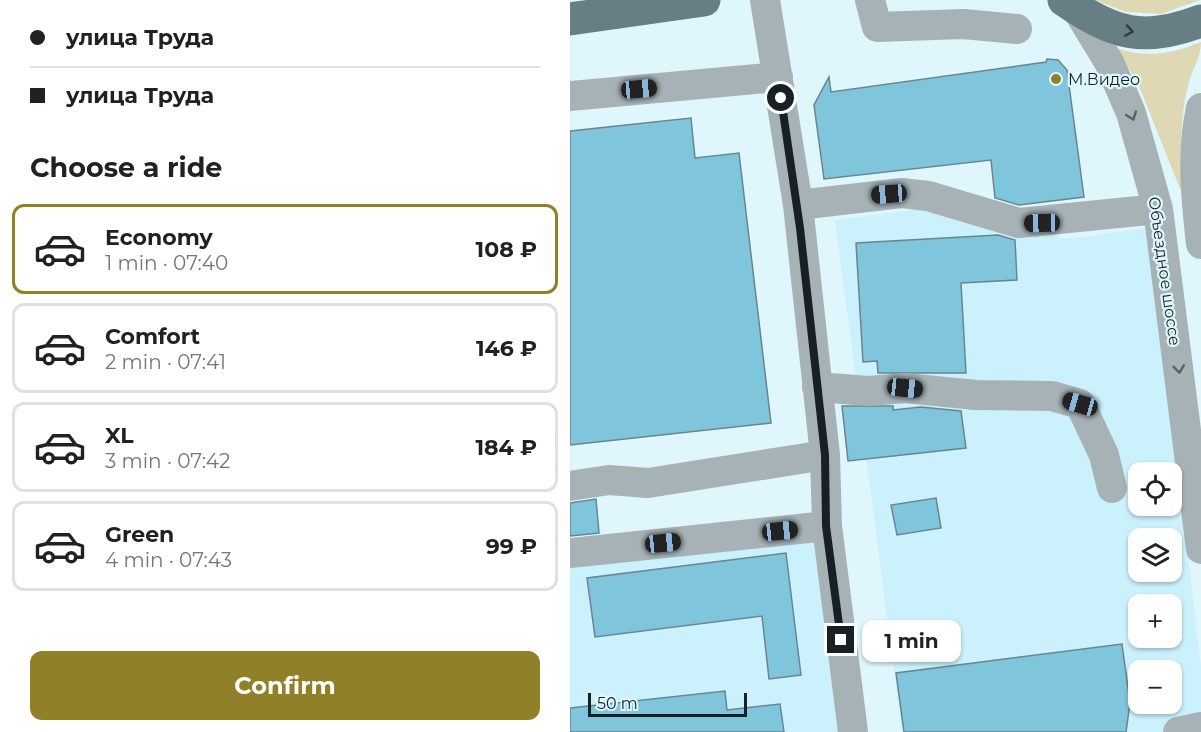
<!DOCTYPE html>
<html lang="en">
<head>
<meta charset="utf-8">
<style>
  :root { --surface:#fff; --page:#f2f2f2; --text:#202124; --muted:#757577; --line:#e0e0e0; --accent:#908027 }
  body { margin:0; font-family:Montserrat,sans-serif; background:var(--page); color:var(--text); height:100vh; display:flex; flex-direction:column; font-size:22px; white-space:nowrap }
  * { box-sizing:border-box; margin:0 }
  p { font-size:20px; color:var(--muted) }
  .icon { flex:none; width:33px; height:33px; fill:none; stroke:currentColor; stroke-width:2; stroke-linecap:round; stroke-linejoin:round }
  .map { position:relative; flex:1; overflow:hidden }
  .panel { display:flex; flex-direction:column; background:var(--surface); width:570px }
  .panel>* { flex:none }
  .top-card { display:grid; align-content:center; height:132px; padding:0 30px; background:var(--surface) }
  .fabs { position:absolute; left:558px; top:462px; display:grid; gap:12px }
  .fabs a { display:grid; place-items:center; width:54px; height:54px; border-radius:12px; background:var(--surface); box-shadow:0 2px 4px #0004; font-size:30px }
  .scale { position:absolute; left:18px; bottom:15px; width:159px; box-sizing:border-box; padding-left:6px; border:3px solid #172125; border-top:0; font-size:16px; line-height:21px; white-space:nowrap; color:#172125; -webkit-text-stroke:4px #dff6fd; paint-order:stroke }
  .end { position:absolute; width:27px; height:27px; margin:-14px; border:8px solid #172125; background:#fff; box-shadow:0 0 0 3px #fff }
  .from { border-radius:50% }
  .bubble { position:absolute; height:42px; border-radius:12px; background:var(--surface); box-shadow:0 2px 4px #0004; font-size:20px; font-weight:700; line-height:42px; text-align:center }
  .car { position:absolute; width:18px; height:36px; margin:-18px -9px; border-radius:8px; box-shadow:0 0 4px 2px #0007; background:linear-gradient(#222 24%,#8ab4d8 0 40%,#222 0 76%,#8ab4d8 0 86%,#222 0) }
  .top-card b { display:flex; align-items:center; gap:21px; height:57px; font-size:22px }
  .top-card b+b { border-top:2px solid var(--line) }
  .top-card i { width:15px; height:15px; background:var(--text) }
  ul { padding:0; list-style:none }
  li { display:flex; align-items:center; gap:18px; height:90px; margin:0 12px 9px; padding:0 18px; border:3px solid var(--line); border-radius:12px }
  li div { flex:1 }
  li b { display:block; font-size:22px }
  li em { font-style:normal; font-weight:700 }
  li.on { border-color:var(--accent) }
  li>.icon { width:54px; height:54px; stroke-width:1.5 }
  h2 { padding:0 30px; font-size:27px; line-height:72px }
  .action { display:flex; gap:12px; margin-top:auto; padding:12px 30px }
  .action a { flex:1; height:69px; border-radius:12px; background:var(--accent); color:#fff; font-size:24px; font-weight:700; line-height:69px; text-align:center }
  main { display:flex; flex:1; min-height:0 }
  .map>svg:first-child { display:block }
  .built { fill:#cbf1fd; fill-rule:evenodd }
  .green { fill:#ded8b5 }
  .building { fill:#7fc5db; stroke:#6b858d; stroke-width:1.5 }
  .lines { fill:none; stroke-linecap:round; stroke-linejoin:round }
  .minor { stroke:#a7b2b6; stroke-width:30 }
  .major { stroke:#687e85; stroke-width:33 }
  .oneway { stroke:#2f3d42 }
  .oneway2 { stroke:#586266 }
  .route { stroke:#172125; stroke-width:8 }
  .poi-dot { fill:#908027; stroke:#dff6fd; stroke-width:2 }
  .labels { text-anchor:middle; stroke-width:4.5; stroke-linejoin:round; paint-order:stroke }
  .poi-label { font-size:16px; fill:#172125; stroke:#dff6fd; text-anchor:start }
  .street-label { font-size:16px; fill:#172125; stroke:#dff6fd }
</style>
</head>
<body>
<main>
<section class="panel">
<div class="top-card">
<b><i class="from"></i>улица Труда</b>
<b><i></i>улица Труда</b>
</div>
<h2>Choose a ride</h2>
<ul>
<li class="on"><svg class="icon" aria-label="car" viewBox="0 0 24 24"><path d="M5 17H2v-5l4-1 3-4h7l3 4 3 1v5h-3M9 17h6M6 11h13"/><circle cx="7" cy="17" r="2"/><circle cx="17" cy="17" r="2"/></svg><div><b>Economy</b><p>1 min · 07:40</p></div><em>108 ₽</em></li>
<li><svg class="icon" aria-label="car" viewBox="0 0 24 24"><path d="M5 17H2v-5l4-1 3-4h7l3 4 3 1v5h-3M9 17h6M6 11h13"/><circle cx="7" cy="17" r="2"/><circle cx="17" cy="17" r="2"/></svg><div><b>Comfort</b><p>2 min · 07:41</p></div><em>146 ₽</em></li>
<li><svg class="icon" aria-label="car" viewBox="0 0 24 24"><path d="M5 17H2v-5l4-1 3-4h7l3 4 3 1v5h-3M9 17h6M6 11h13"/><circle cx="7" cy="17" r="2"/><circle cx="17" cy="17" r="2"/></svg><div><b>XL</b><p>3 min · 07:42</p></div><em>184 ₽</em></li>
<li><svg class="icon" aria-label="car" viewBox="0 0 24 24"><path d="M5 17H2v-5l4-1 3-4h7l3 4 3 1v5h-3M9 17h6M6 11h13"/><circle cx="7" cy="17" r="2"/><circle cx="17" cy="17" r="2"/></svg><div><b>Green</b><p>4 min · 07:43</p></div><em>99 ₽</em></li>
</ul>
<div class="action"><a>Confirm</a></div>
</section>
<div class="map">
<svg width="631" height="732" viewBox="0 0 631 732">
  <rect width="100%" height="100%" fill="#dff6fd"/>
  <!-- built -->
  <path class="built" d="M359 208 497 239 579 228 631 666V732H332L265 220ZM568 472H602V506H568ZM568 538H602V572H568ZM568 604H602V638H568ZM568 670H602V704H568Z
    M257 516 278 732H0V544Z"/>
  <!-- green -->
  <path class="green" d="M525 0H630L591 14 556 12Z
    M631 42C631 57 623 68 619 82 609 117 611 155 611 191L567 81 544 47C575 59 601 54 631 42Z"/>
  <!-- building -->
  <path class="building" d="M477 59 488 60 497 70 514 197 449 205 425 198 421 160 254 179 244 105 259 77 261 92 476 62Z
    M121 118 125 158 169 153 201 423 0 445V131Z
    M428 235 445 240 447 280 391 283 396 373H308L307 361 293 362 286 243Z
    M272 406H323V410L351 407 391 411 396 448 278 461Z
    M366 498 371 528 327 535 321 505Z
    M26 499 29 533 0 536V503Z
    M216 553 231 675 199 679 192 616 25 637 17 578Z
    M552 644 560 703 556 732H334L326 673Z
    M155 691 157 710 210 704 214 732H0V708Z"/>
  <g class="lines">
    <!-- minor -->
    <path class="minor" d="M195 0 228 205 255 455 257 526 283 732
      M300 0 307 27 393 24 447 29
      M506 8 539 62 561 113 588 209 631 549
      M0 96 208 77
      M631 108C621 154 626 198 631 244
      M228 205 332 193 358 196 449 223 588 209
      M247 387 299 391 335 388 406 395 482 396 510 404 534 455 542 488
      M0 486 39 480 78 483 255 455
      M0 553 257 526
      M608 732 631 727"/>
    <!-- major -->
    <path class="major" d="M494 0C543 34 574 43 631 21
      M0 19 134 0"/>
  </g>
  <!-- one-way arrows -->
  <defs><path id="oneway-chevron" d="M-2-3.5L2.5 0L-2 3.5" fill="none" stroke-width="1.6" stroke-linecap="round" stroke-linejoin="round" transform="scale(1.5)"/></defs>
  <use class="oneway" href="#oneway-chevron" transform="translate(559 31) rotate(9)"/>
  <g class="oneway2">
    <use href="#oneway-chevron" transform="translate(562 116) rotate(70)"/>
    <use href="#oneway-chevron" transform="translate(609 369) rotate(83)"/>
  </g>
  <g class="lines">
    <!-- route -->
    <path class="route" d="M211 98 230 228 255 455 256 526 271 640"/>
  </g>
  <!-- markers -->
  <circle class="poi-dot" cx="486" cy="79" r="6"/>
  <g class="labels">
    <!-- poi labels -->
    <g class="poi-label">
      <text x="498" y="85">М.Видео</text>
    </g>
    <!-- street labels -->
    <g class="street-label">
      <text transform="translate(595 271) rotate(82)" y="6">Объездное шоссе</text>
    </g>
  </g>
</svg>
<div class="fabs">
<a><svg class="icon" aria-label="locate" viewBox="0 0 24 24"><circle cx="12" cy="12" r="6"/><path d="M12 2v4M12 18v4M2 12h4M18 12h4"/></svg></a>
<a><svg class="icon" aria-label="layers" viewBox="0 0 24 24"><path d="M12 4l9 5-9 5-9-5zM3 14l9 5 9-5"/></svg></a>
<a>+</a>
<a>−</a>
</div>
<div class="scale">50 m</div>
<i class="end from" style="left:211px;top:98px"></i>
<i class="end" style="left:271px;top:640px"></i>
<div class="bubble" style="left:292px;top:620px;width:99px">1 min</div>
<i class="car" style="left:69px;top:89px;rotate:85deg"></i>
<i class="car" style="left:319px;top:194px;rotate:266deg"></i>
<i class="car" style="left:472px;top:223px;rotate:269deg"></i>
<i class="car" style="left:335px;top:388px;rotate:96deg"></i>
<i class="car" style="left:510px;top:404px;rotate:286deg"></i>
<i class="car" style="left:210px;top:531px;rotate:84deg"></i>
<i class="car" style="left:93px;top:543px;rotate:84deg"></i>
</div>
</main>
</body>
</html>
